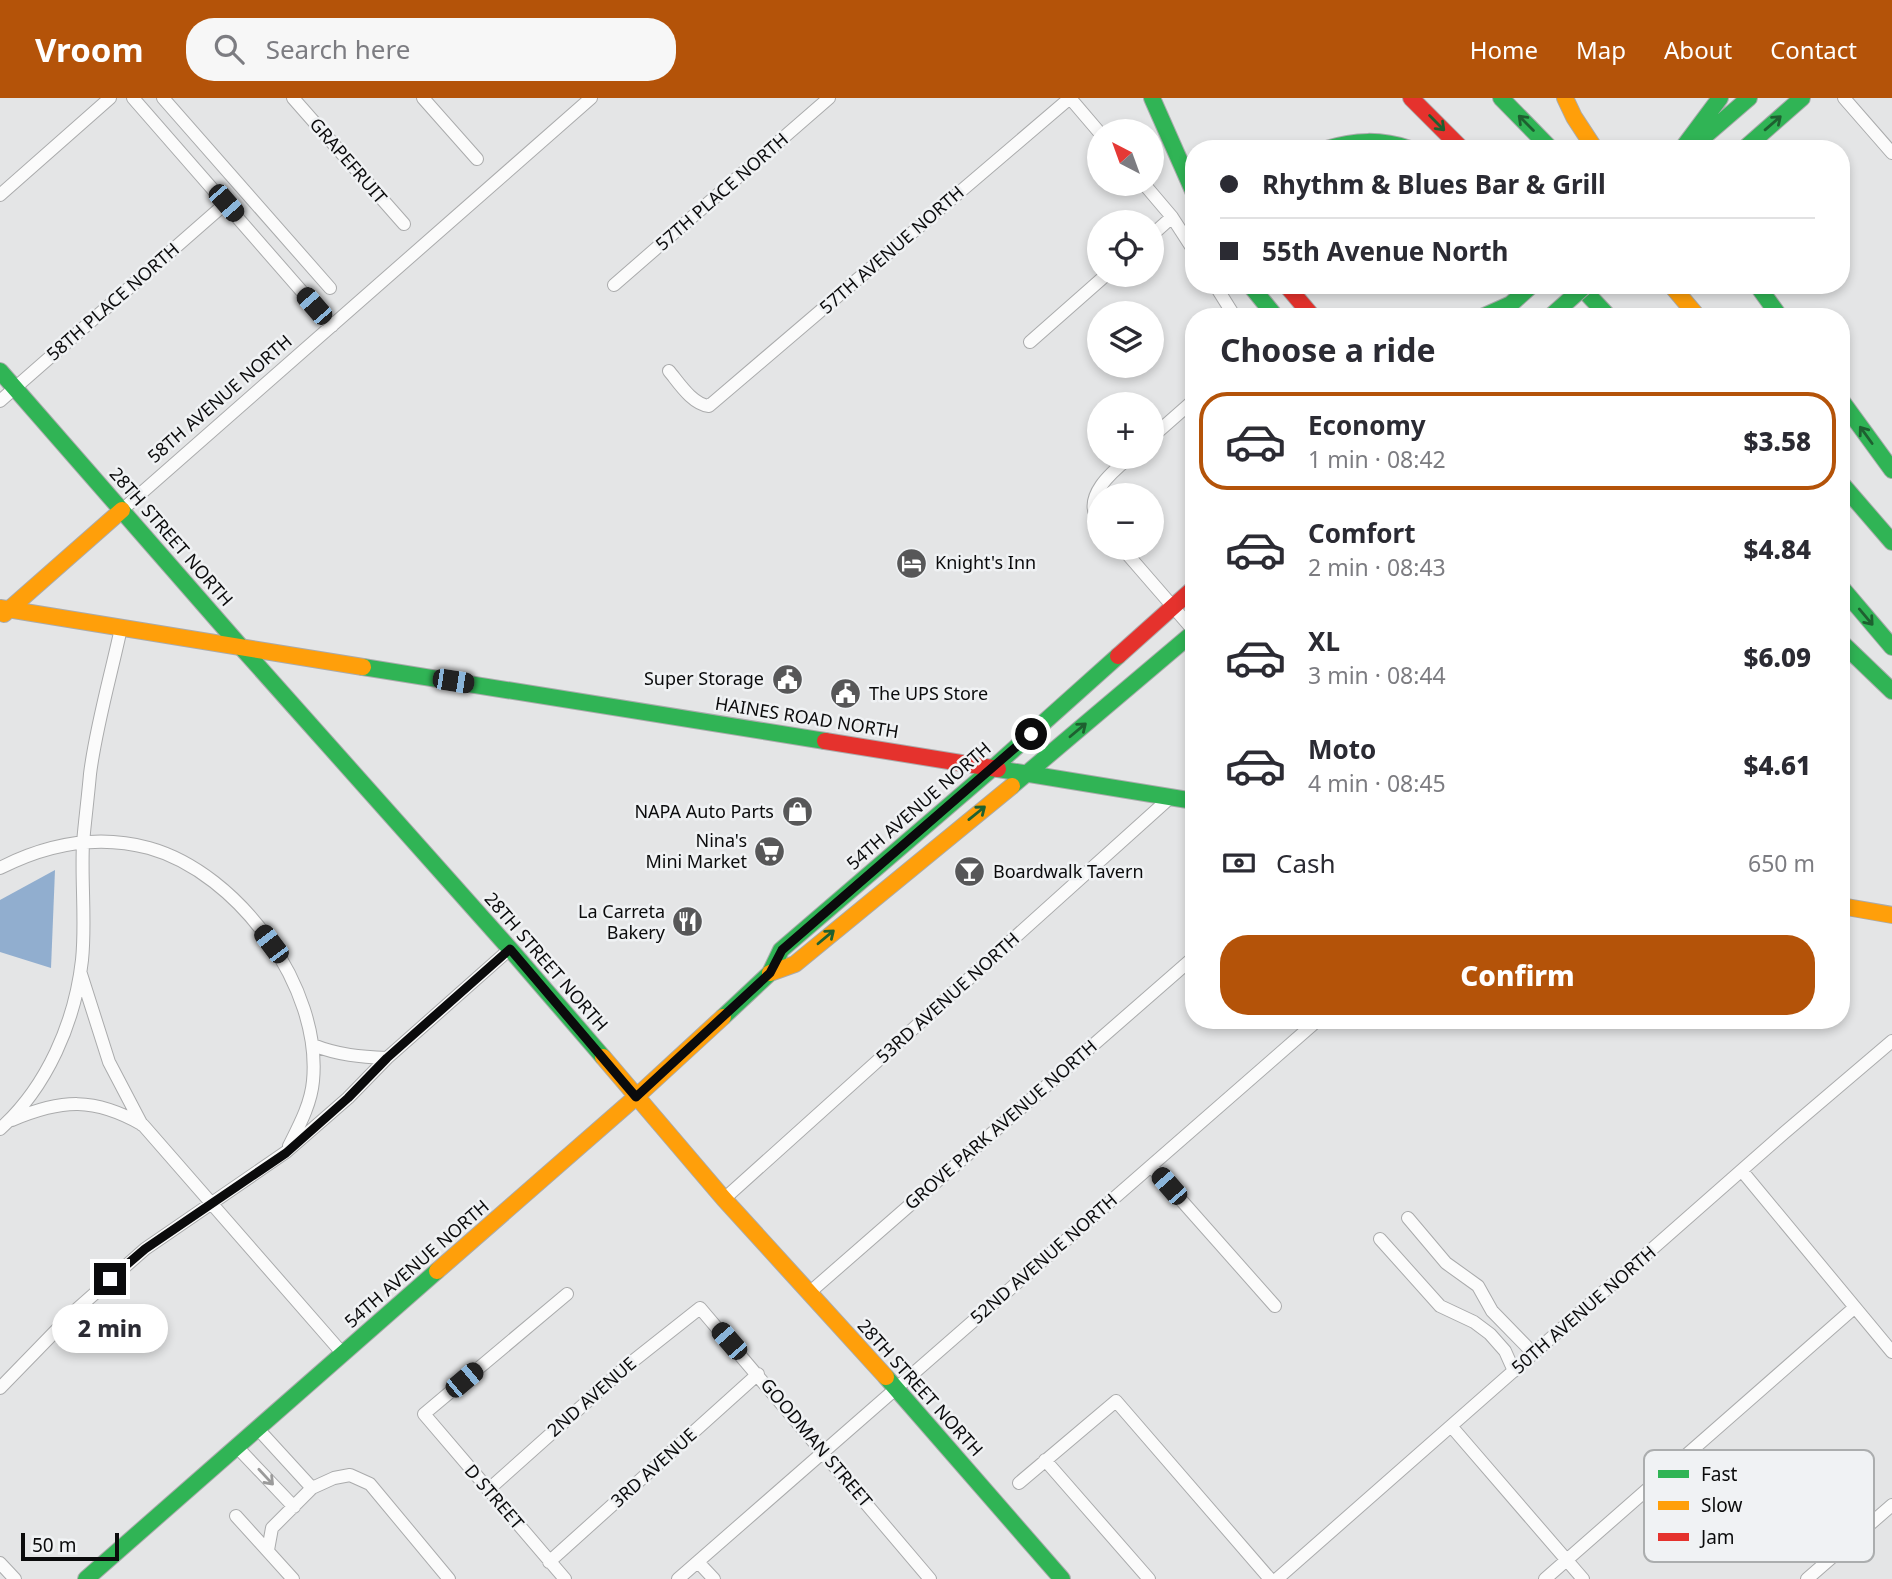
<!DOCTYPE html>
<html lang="en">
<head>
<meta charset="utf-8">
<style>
  :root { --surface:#fff; --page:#f7f7f7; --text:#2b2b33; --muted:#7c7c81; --line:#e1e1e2; --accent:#b45309 }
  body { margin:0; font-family:"Noto Sans",sans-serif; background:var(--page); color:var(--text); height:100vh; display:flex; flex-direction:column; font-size:26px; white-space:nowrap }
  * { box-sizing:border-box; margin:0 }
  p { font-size:23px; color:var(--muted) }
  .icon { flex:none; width:38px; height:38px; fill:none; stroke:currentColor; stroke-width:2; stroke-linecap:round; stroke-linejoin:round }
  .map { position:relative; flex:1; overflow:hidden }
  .panel { position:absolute; left:1185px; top:210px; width:665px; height:721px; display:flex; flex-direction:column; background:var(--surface); border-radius:28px; box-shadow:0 4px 10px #0003 }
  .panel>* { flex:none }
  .hud { position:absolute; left:1185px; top:42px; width:665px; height:154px; border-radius:28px; box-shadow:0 4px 10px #0003; display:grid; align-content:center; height:154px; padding:0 35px; background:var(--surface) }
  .needle { width:46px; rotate:319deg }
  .fabs { position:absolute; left:1087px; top:21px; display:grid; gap:14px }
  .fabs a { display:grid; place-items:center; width:77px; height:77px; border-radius:50%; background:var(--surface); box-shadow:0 4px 10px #0003; font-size:35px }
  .scale { position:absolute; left:21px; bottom:18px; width:98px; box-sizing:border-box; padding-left:7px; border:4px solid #0b0b0c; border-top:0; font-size:19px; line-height:24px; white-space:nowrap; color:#0b0b0c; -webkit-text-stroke:5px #f0f2f4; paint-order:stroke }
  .end { position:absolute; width:32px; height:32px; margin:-16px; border:9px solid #0b0b0c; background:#fff; box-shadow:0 0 0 4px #fff }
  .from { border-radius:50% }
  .bubble { position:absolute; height:49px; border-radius:24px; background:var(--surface); box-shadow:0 4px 10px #0003; font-size:23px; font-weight:800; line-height:49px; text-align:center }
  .car { position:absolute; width:21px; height:42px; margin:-21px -10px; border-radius:9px; box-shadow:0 0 5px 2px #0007; background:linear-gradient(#222 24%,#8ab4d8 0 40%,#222 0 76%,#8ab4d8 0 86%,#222 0) }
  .hud b { display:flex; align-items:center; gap:24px; height:66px; font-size:26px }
  .hud b+b { border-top:2px solid var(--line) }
  .hud i { width:18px; height:18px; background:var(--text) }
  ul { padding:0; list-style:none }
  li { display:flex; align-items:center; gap:21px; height:98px; margin:0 14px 10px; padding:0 21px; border:4px solid transparent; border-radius:28px }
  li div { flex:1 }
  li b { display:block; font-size:26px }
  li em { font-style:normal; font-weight:800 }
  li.selected { border-color:var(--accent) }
  li>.icon { width:63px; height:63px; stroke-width:1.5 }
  h2 { padding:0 35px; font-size:32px; line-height:84px }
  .pay { display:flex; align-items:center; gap:18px; height:77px; padding:0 35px; font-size:26px }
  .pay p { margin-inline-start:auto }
  .primary-button { display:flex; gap:14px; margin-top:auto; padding:14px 35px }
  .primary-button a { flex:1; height:80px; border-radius:28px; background:var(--accent); color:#fff; font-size:28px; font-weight:800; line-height:80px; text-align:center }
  header { display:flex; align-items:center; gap:42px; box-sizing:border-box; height:98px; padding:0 35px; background:var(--accent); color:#fff }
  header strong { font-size:33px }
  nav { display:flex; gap:38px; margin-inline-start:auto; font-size:24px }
  .search { width:490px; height:63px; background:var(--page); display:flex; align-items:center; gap:18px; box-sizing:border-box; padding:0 24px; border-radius:28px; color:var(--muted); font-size:26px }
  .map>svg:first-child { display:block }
  .water { fill:#91aecf }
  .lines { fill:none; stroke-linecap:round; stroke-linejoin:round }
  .street-casing { stroke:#aaabac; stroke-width:14 }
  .fast-casing { stroke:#aaabac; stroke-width:18 }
  .slow-casing { stroke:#aaabac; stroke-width:18 }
  .jam-casing { stroke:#aaabac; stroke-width:18 }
  .street { stroke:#fbfbfb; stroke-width:12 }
  .fast { stroke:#30b455; stroke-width:16 }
  .slow { stroke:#ff9f0a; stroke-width:16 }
  .jam { stroke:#e5322d; stroke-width:16 }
  .fast-bridge-casing { stroke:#aaabac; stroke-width:18; stroke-linecap:butt }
  .fast-bridge { stroke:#30b455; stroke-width:16 }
  .oneway { stroke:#1e6030 }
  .oneway2 { stroke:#9b9b9b }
  .route { stroke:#0b0b0c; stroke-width:9 }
  .labels { text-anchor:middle; stroke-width:5; stroke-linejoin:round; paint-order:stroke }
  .street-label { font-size:18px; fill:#0b0b0c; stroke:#f0f2f4 }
  .poi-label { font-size:18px; fill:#0b0b0c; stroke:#f0f2f4; text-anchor:end }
  .key { fill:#f0f2f4; stroke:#abadae; stroke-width:2 }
  .key-label { font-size:19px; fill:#0b0b0c }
</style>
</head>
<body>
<header>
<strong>Vroom</strong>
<div class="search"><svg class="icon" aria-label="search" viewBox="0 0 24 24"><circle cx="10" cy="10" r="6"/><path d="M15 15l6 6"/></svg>Search here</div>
<nav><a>Home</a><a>Map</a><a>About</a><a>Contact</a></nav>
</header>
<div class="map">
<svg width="1892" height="1481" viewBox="0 0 1892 1481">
  <rect width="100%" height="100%" fill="#e4e5e6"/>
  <!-- water -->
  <path class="water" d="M55 772 51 870 0 854V802Z"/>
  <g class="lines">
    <defs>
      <path id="street" d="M133 0 332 228
        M163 0 330 190
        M293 0 404 126
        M423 0 477 61
        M1844 0 1892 55
        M1144 86 1172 119 1194 153
        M0 97 110 0
        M1152 137 1172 119
        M614 187 829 0
        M1215 187 1235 219
        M1030 244 1106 177
        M669 273C679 285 692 306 709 308L1070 0 1099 34
        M0 303 226 105
        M1152 339 1194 302
        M122 412 591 0
        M1099 423C1081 399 1113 373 1130 359
        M1122 450 1194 533
        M0 770C47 746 97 736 149 750 239 775 322 890 313 983 311 1006 299 1028 289 1048
        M81 876 109 964 142 1027
        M313 947C338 957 361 959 387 960
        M12 1022C62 1001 94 999 143 1027L343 1256
        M0 1031C47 989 75 924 82 862 86 824 81 784 83 745 85 722 88 699 90 676 96 628 111 577 121 530
        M1151 1068 1275 1208
        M1742 1073 1892 1254
        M724 1101 1172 698
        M1408 1120 1446 1165 1478 1188 1492 1213 1534 1256
        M1380 1141 1440 1208 1474 1224 1490 1236 1505 1253 1514 1273
        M809 1195 1194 859
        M0 1290 76 1212 145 1151 286 1054 348 1000 387 960 510 851
        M1451 1328 1583 1481
        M258 1331 312 1390
        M237 1349 294 1409
        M1045 1362 1149 1481
        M1019 1385 1116 1303 1270 1481
        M488 1392 628 1267 700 1210 930 1481
        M236 1418 293 1481
        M268 1452 272 1430 312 1390 334 1380 350 1377 370 1386 449 1481
        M549 1464 758 1276
        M698 1464 714 1481
        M0 1465 15 1481
        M565 1481 424 1316 567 1196
        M678 1481 1318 922
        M1277 1481 1784 1035 1892 943
        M1545 1481 1854 1210
        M1807 1481 1892 1407"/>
      <path id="fast" d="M1152 0 1194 95
        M1501 0 1551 51
        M1691 50 1749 0
        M1326 51C1355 42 1381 41 1410 51
        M1682 51 1720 0
        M1744 51 1802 0
        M1250 187 1276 219
        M1579 187 1609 219
        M1757 187 1780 219
        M1502 214 1532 187
        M1482 219 1511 206
        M0 273 241 549 510 851 603 959
        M1841 302 1892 372
        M1841 385 1892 444
        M1841 489 1892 549
        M1841 544 1892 593
        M363 569 825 643
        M998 671 1194 703
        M1012 688 1194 534
        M723 919 770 875 781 852 994 669 1118 558
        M886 1279 1062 1481
        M86 1481 437 1173"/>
      <path id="slow" d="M1565 0 1574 19 1595 51
        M1671 187 1698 219
        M0 510 363 569
        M4 516 122 412
        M1841 808 1892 817
        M770 875 795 866 1012 688
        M603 959 724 1101 886 1279
        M437 1173 636 999 723 919"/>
      <path id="jam" d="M1411 0 1462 51
        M1286 187 1313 219
        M1118 558 1194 490
        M825 643 998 671"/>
    </defs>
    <!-- street casing -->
    <use href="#street" class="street-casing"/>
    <!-- fast casing -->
    <use href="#fast" class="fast-casing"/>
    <!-- slow casing -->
    <use href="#slow" class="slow-casing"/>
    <!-- jam casing -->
    <use href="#jam" class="jam-casing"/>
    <!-- street -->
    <use href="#street" class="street"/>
    <!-- fast -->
    <use href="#fast" class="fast"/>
    <!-- slow -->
    <use href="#slow" class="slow"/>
    <!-- jam -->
    <use href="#jam" class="jam"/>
    <defs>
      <path id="fast-bridge" d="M1550 219 1586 187"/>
    </defs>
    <!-- fast-bridge casing -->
    <use href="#fast-bridge" class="fast-bridge-casing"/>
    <!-- fast-bridge -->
    <use href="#fast-bridge" class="fast-bridge"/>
  </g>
  <!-- one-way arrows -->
  <defs><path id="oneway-shaft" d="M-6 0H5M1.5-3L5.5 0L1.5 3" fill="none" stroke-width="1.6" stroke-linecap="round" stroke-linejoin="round" transform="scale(1.75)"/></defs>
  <g class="oneway">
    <use href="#oneway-shaft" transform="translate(1437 25) rotate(45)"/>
    <use href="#oneway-shaft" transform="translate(1526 25) rotate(-135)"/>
    <use href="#oneway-shaft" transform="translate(1773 25) rotate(-41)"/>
    <use href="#oneway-shaft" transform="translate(1866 337) rotate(-126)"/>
    <use href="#oneway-shaft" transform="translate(1866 519) rotate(50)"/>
    <use href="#oneway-shaft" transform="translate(1078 632) rotate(-40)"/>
    <use href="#oneway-shaft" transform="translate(977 715) rotate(-39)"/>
    <use href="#oneway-shaft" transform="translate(826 839) rotate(-40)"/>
  </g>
  <use class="oneway2" href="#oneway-shaft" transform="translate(266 1379) rotate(47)"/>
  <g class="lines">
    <!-- route -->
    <path class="route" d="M110 1181 145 1151 286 1055 348 1000 387 960 510 851 636 999 770 875 782 852 1031 636"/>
  </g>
  <!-- icons -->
  <defs>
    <symbol id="hotel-disc" viewBox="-11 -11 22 22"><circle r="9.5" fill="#575758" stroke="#f0f2f4"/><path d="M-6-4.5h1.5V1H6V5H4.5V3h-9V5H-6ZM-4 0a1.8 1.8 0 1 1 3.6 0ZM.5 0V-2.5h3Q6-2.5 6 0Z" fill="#fff"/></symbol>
    <symbol id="civic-disc" viewBox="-11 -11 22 22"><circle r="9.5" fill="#575758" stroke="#f0f2f4"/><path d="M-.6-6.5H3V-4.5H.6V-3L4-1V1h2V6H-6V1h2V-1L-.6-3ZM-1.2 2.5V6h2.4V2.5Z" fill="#fff"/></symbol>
    <symbol id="shop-disc" viewBox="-11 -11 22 22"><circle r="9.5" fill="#575758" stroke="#f0f2f4"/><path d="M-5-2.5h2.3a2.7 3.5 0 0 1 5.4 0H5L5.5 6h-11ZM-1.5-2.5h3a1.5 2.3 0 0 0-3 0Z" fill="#fff"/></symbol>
    <symbol id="supermarket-disc" viewBox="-11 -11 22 22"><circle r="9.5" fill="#575758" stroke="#f0f2f4"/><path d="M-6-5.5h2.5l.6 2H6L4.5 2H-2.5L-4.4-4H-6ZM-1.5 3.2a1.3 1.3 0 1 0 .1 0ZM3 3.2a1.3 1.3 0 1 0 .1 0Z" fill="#fff"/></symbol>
    <symbol id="bar-disc" viewBox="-11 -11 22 22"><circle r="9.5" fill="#575758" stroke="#f0f2f4"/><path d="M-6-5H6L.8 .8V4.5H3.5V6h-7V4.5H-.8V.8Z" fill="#fff"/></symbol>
    <symbol id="restaurant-disc" viewBox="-11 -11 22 22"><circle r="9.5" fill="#575758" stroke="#f0f2f4"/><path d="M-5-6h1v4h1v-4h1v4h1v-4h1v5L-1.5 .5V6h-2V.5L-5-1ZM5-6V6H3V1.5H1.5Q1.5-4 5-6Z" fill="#fff"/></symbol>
  </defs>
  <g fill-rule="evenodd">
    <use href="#hotel-disc" x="894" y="448" width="35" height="35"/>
    <use href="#civic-disc" x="770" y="564" width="35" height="35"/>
    <use href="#civic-disc" x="828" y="578" width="35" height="35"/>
    <use href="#shop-disc" x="780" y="696" width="35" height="35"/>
    <use href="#supermarket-disc" x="752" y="736" width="35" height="35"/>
    <use href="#bar-disc" x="952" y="756" width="35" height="35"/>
    <use href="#restaurant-disc" x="670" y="806" width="35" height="35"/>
  </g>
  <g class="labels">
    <!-- street labels -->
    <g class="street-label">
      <text transform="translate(348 63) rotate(49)" y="6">GRAPEFRUIT</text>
      <text transform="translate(722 94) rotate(-41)" y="6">57TH PLACE NORTH</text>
      <text transform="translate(892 152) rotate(-41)" y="6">57TH AVENUE NORTH</text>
      <text transform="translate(113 204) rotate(-41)" y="6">58TH PLACE NORTH</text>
      <text transform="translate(220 301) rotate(-41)" y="6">58TH AVENUE NORTH</text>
      <text transform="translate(171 439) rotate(49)" y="6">28TH STREET NORTH</text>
      <text transform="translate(807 620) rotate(9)" y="6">HAINES ROAD NORTH</text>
      <text transform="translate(919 708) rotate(-41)" y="6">54TH AVENUE NORTH</text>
      <text transform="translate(546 864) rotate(49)" y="6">28TH STREET NORTH</text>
      <text transform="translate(948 900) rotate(-42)" y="6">53RD AVENUE NORTH</text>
      <text transform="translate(1001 1027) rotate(-41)" y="6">GROVE PARK AVENUE NORTH</text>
      <text transform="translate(1044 1161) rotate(-41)" y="6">52ND AVENUE NORTH</text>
      <text transform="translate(417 1166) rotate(-41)" y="6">54TH AVENUE NORTH</text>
      <text transform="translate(1584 1212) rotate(-41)" y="6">50TH AVENUE NORTH</text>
      <text transform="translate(920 1290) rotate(48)" y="6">28TH STREET NORTH</text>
      <text transform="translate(592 1299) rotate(-41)" y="6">2ND AVENUE</text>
      <text transform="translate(816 1345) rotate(50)" y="6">GOODMAN STREET</text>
      <text transform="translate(654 1370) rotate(-42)" y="6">3RD AVENUE</text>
      <text transform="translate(494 1399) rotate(49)" y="6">D STREET</text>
    </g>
    <!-- poi labels -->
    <g class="poi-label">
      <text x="935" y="471" text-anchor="start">Knight's Inn</text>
      <text x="764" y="587">Super Storage</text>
      <text x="869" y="602" text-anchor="start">The UPS Store</text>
      <text x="774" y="720">NAPA Auto Parts</text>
      <text x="747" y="749">Nina's<tspan x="747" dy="21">Mini Market</tspan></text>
      <text x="993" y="780" text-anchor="start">Boardwalk Tavern</text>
      <text x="665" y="820">La Carreta<tspan x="665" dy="21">Bakery</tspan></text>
    </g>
  </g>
  <!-- legend -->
  <rect x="1644" y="1352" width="230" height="112" rx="10" class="key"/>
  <rect x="1658" y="1372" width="31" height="8" fill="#30b455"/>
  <rect x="1658" y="1403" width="31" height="9" fill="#ff9f0a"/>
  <rect x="1658" y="1435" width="31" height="8" fill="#e5322d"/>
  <g class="key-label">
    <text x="1701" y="1383">Fast</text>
    <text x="1701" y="1414">Slow</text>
    <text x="1701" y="1446">Jam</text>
  </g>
</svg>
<div class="fabs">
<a><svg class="needle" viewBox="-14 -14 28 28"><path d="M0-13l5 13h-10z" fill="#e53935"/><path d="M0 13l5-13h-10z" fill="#7c7c81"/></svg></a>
<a><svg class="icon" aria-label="locate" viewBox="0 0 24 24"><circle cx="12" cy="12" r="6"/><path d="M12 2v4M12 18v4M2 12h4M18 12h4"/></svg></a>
<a><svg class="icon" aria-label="layers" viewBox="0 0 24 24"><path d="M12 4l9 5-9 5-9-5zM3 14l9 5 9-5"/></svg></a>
<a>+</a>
<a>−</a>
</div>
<div class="scale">50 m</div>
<i class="end from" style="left:1031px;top:636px"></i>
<i class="end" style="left:110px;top:1181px"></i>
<div class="bubble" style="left:52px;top:1206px;width:116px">2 min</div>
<i class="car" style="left:226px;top:105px;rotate:139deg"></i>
<i class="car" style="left:314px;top:208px;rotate:319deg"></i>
<i class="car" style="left:453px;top:583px;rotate:99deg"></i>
<i class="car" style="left:271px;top:846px;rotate:323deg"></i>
<i class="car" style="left:1169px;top:1088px;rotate:319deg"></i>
<i class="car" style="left:729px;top:1243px;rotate:319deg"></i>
<i class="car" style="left:464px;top:1282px;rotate:50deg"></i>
<div class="hud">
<b><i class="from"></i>Rhythm &amp; Blues Bar &amp; Grill</b>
<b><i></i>55th Avenue North</b>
</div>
<section class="panel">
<h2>Choose a ride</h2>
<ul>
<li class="selected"><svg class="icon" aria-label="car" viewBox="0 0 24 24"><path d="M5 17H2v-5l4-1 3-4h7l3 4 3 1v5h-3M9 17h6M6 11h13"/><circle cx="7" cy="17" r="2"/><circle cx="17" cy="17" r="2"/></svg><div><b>Economy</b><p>1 min · 08:42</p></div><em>$3.58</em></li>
<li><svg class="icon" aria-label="car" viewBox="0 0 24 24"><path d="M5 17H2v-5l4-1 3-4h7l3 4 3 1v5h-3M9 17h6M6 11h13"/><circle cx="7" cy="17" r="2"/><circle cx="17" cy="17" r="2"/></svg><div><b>Comfort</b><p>2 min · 08:43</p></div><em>$4.84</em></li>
<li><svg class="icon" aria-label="car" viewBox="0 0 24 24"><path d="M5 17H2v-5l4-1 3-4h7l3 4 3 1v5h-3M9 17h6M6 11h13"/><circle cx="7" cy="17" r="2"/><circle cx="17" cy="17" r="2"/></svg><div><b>XL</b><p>3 min · 08:44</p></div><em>$6.09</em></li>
<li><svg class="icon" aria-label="car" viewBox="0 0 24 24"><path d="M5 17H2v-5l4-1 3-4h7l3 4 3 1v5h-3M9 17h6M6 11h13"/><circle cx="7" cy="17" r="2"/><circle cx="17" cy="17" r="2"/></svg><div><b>Moto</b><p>4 min · 08:45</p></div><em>$4.61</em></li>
</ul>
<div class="pay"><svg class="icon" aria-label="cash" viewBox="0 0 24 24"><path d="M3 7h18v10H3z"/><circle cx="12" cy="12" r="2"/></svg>Cash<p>650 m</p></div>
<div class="primary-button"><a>Confirm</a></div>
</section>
</div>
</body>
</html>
